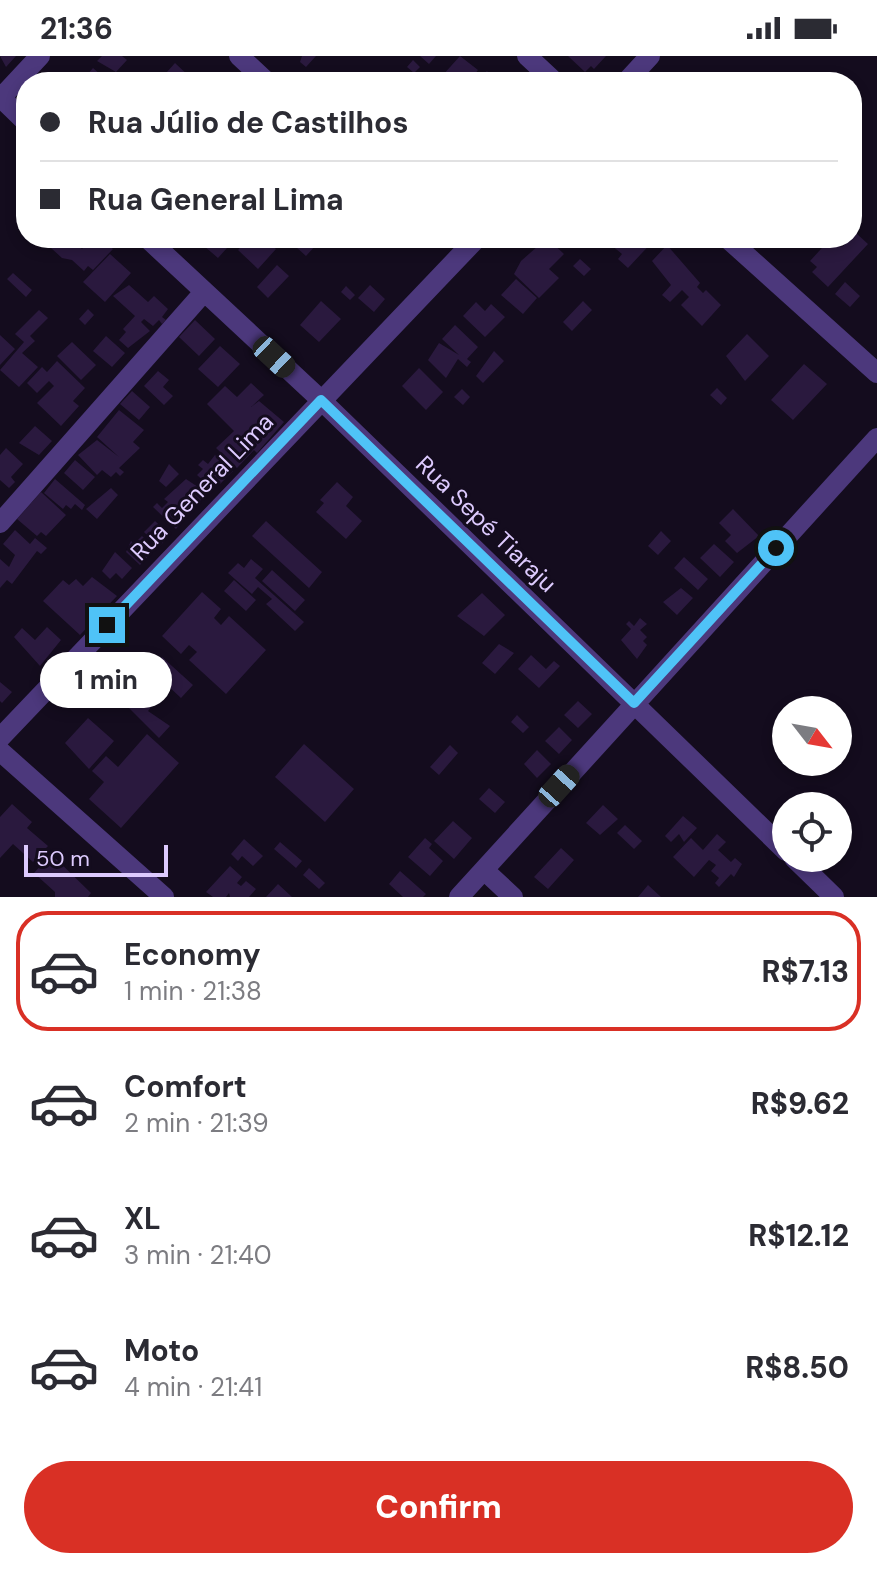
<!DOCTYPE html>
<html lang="en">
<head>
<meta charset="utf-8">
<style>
  :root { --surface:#fff; --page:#f2f2f3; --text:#2b2b33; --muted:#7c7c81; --line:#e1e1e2; --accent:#d93025 }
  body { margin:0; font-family:"DM Sans",sans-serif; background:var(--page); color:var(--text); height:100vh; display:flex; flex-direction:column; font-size:30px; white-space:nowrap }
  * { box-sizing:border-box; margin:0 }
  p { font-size:26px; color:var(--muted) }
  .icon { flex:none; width:44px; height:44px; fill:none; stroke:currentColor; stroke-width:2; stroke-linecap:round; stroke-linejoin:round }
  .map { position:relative; height:841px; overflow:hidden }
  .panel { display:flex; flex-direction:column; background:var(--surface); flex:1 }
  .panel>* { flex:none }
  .guide { position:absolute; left:16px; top:16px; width:846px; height:176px; border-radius:32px; box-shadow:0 4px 12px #0003; display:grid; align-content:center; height:176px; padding:0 24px; background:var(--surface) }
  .needle { width:52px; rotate:121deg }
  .fabs { position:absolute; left:772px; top:640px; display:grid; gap:16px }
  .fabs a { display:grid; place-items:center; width:80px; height:80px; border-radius:50%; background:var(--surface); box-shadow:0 4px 12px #0003; font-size:40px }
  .scale { position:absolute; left:24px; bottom:20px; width:144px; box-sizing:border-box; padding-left:8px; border:4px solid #ddcafe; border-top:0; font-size:22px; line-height:28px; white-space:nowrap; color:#ddcafe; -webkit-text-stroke:6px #140c1e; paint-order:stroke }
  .end { position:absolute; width:36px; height:36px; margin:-18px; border:10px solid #4fc3f7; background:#111; box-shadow:0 0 0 4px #111 }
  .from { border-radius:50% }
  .bubble { position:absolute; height:56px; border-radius:28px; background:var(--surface); box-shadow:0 4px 12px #0003; font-size:26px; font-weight:800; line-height:56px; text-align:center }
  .car { position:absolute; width:24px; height:48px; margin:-24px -12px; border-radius:10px; box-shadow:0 0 6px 2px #0007; background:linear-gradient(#222 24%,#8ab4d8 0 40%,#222 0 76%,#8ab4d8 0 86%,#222 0) }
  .guide b { display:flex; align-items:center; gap:28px; height:76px; font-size:30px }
  .guide b+b { border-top:2px solid var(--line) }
  .guide i { width:20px; height:20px; background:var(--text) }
  ul { padding:14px 0 0; list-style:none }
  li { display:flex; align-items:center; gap:24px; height:120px; margin:0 16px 12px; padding:0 8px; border:4px solid transparent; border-radius:32px }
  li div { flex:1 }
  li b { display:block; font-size:30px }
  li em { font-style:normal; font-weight:800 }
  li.current { border-color:var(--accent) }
  li>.icon { width:72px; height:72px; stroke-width:1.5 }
  .button { display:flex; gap:16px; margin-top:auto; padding:16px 24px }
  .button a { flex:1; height:92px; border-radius:48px; background:var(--accent); color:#fff; font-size:32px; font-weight:800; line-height:92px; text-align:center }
  .status { display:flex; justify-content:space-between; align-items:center; height:56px; padding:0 40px; background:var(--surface); direction:ltr }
  .status svg { height:22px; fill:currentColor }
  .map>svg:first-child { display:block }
  .building { fill:#2a193e }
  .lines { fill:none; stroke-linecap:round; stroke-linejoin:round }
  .minor { stroke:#4c387c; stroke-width:20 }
  .route { stroke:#4fc3f7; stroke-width:10 }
  .labels { text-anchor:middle; stroke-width:6; stroke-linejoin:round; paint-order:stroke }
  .street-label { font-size:24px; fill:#ddcafe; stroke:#140c1e }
</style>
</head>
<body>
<div class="status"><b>21:36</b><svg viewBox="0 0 49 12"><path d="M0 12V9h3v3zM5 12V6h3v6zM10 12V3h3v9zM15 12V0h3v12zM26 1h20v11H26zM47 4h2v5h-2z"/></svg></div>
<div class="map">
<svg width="877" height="841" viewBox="0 0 877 841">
  <rect width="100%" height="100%" fill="#140c1e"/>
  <!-- building -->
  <path class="building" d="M0 0H16L6 11Z
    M102 0H122L127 4 116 16 97 5Z
    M302 0H316L306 11 300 6Z
    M420 0H436L429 8Z
    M460 0 478 14 469 26 464 21 459 26H449L442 20Z
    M568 0H606L594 13 591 10 585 16Z
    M413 4 420 11 414 17 407 11Z
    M175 7 192 23 189 26H158Z
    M93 12 109 26H81Z
    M487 15 496 26H476Z
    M856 177 868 188 828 231 812 216 817 211 810 205 831 182 842 191Z
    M40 182H81L76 187 82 193 92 182H101L113 193 93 214 88 210 84 215 72 204 62 202Z
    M212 182H236L218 202 204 190Z
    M249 182H263L276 193 258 213 238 194Z
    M286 182H310L317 188 306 200Z
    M547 182 564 198 549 213 559 222 539 242 514 218 521 205Z
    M615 182H656L628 212 618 203 622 198 610 188Z
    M667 189 700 227 697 231 703 237 706 234 721 249 702 270 681 249 689 241 682 234 670 246 662 239 671 229 652 205Z
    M110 198 131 217 105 246 83 226Z
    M580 203 591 213 584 220 573 210Z
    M277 209 289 220 268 242 257 231Z
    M13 217 32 234 26 241 7 223Z
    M516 223 537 242 523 258 501 239Z
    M845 226 860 240 850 251 835 238Z
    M129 229 148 246 154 240 168 253 162 261 166 264 162 268 159 264 153 270 144 263 141 266 150 275 128 292 119 284 126 276 123 273 135 260 113 240Z
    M370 229 385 243 374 256 358 242Z
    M346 230 355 239 350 244 341 236Z
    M321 245 341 263 319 286 300 269Z
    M583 245 592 254 572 275 563 266Z
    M476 246 485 255 491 248 505 261 485 281 463 260Z
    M88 253 94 259 85 269 79 263Z
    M39 254 48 262 30 280 35 285 22 297 38 311 19 331 0 314 24 286 15 278Z
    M195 264 215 283 199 300 179 281Z
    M455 269 478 291 467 303 471 306 467 311 458 303 446 322 428 304 439 287 459 299 442 283Z
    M747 278 769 300 745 325 726 300Z
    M0 279 15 293 0 309Z
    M106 280 125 297 112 311 93 295Z
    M72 286 96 309 81 324 57 300Z
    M220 290 240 308 218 331 198 313Z
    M494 295 504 305 483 327 476 320Z
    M57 305 85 332 73 345 79 350 61 370 37 347 54 330 49 325 37 337 27 327 42 311 47 316Z
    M804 308 827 328 793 364 771 344Z
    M419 312 443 336 426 354 402 330Z
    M158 315 169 324 163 331 173 340 164 349 144 330Z
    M251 327 264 339 251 351 259 345 284 366 257 397 254 394 237 412 216 392 234 375 207 348 225 330 237 341Z
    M717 332 727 342 721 349 710 339Z
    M462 333 470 341 463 349 454 341Z
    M132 335 150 351 139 364 120 348Z
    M119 354 144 374 133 386 140 392 119 412 124 416 120 420 116 416 111 421 102 414 97 419 78 399 97 384 119 401 97 381Z
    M35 370 52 385 39 399 19 387Z
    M6 392 23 408 11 421 15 426 9 432 0 424V399Z
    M215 399 233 415 220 428 212 422 207 428 197 419 203 413 198 409 203 404 208 408Z
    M75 404 95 421 83 434 64 417Z
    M169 408 179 418 166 431 159 425Z
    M55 423 85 449 82 454 75 448 71 453 66 449 63 453 44 437Z
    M186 423 207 437 176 473 153 451 157 447 162 452 168 446 164 443Z
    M337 426 353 441 346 450 362 465 346 483 316 456 324 447 320 444Z
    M111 432 118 439 97 463 86 453Z
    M41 436 66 459 46 480 41 476 37 480 17 463Z
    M733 453 759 480 737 497 725 485 731 479 719 467Z
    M155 465 170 479 159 491 144 476Z
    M266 465 322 516 309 532 252 480Z
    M15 474 30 488 35 482 47 492 41 498 37 495 12 528 7 524 0 532V503L9 511 15 499 3 488Z
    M661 475 671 485 658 499 648 490Z
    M142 480 155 493 140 509 126 496 131 485 134 488Z
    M714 488 734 506 720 521 700 502Z
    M115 496 132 512 122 523 116 517 110 523 102 515Z
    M684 501 708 523 698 534 674 512Z
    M251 503 263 513 255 522 304 566 295 575 266 548 272 543 258 531 252 538 228 517 238 507 244 512Z
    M272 514 305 544 295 555 262 525Z
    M92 521 117 540 80 579 43 545 63 524 69 529 76 523 83 530Z
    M234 524 256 544 246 555 224 535Z
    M681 532 693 542 677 559 663 546Z
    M202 536 221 553 214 562 221 569 229 560 266 594 226 638 189 604 197 596 189 589 181 598 162 580Z
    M482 537 505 559 484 580 457 560Z
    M640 562 647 568 640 574 647 581 643 585 647 589 637 603 621 584 631 573 626 568 629 565 634 570Z
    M47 571 61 584 40 610 14 581 22 572 35 584Z
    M499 588 514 597 495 618 482 607Z
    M531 599 546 613 554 605 560 610 539 632 518 613Z
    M162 601 193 629 181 642 151 614Z
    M0 626 12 636 2 647 0 645Z
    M142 628 157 644 148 655 170 670 159 682 124 647Z
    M578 645 592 658 578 672 564 659Z
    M517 659 529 671 523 677 511 666Z
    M88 662 114 685 89 713 65 687Z
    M559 671 572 684 559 698 545 685Z
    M147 678 179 707 121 772 89 743 104 726 92 715 106 700 118 711Z
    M304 688 354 733 325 766 275 721Z
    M450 689 458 697 439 719 430 711Z
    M537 694 551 708 537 722 524 708Z
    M489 732 505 746 495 757 479 743Z
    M12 748 32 766 27 772 48 790 33 806 13 788 0 802V761Z
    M603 749 618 763 600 779 586 767Z
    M683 760 697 772 684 786 679 778 671 786 665 780Z
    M453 765 472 782 454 803 434 785Z
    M625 769 642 785 634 793 617 777Z
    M717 778 726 786 718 794 731 806 735 802 742 808 734 821 731 818 719 831 715 827 719 822 711 815 716 809 709 804 694 821 673 801 691 782 703 794Z
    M425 782 432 788 429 792 443 805 430 820 408 801Z
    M244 783 263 800 253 810 242 800 238 805 231 798Z
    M280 786 302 805 296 812 274 793Z
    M561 792 574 804 548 833 534 821Z
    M51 798 91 837 88 841H55V836L34 817Z
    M230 810 242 821 237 827 241 830 246 825 256 833 249 841H230L229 837 226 841H213L206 836Z
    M309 812 325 827 319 833 303 819Z
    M400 815 426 838 423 841H403L389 828Z
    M278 828 292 841H266Z
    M648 829 661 841H638Z"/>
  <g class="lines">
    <!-- minor -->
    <path class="minor" d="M239 0 267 26
      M527 0 555 26
      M626 26 650 0
      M0 41 26 66
      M0 43 40 0
      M147 182 321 344 786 795
      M727 182 877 317
      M0 467 204 236
      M0 682 477 182
      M0 695 164 841
      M794 802 834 841
      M484 814 513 841
      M459 841 877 382"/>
  </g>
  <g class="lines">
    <!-- route -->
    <path class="route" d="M107 569 321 344 634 647 776 492"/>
  </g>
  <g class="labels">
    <!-- street labels -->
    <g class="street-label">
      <text transform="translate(202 431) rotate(-46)" y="8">Rua General Lima</text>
      <text transform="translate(486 468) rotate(44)" y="8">Rua Sepé Tiaraju</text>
    </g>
  </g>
</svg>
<div class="fabs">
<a><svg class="needle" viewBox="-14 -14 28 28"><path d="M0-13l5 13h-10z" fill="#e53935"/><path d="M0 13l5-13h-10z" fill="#7c7c81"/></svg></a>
<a><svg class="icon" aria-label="locate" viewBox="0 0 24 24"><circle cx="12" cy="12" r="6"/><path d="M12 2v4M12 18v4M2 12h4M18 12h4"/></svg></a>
</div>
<div class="scale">50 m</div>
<i class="end from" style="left:776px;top:492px"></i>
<i class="end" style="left:107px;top:569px"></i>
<div class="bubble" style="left:40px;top:596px;width:132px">1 min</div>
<i class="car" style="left:274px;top:301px;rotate:133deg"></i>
<i class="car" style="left:559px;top:730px;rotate:42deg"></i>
<div class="guide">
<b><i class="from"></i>Rua Júlio de Castilhos</b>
<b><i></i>Rua General Lima</b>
</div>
</div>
<section class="panel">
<ul>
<li class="current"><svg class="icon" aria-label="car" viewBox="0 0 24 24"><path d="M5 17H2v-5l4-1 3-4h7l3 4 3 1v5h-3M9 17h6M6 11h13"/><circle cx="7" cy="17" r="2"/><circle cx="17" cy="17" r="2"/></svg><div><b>Economy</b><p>1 min · 21:38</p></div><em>R$7.13</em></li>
<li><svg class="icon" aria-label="car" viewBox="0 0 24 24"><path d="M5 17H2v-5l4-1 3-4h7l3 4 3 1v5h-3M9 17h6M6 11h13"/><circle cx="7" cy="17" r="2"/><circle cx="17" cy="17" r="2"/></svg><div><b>Comfort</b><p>2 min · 21:39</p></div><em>R$9.62</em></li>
<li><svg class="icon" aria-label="car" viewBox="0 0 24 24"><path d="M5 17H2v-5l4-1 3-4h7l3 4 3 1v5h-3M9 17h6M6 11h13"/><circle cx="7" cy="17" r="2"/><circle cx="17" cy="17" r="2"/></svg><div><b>XL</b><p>3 min · 21:40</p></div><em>R$12.12</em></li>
<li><svg class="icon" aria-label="car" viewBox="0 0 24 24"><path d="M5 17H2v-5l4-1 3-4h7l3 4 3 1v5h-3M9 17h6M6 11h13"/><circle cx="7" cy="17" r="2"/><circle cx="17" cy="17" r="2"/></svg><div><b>Moto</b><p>4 min · 21:41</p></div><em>R$8.50</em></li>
</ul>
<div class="button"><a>Confirm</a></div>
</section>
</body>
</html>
